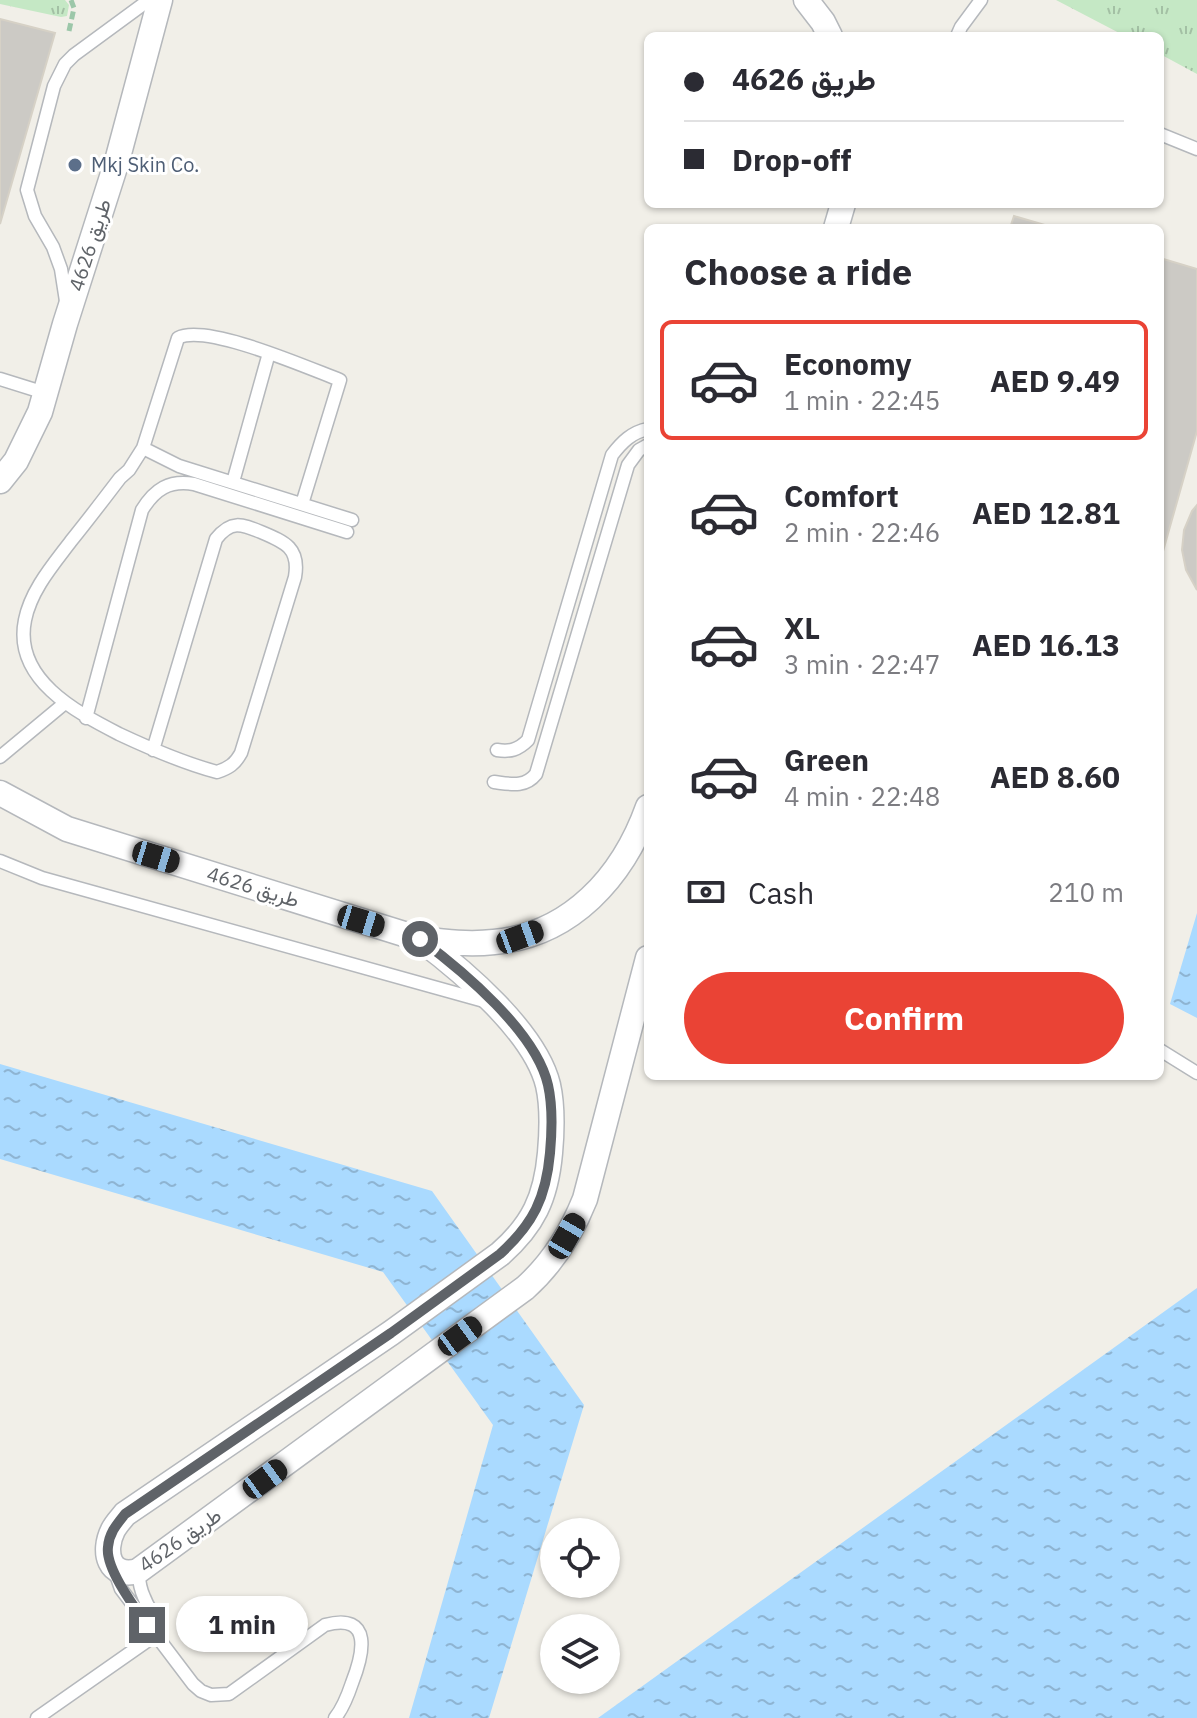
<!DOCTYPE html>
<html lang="en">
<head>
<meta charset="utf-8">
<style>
  :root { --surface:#fff; --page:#f7f7f7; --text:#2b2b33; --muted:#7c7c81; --line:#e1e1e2; --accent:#ea4335 }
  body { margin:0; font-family:"IBM Plex Sans",Vazirmatn,sans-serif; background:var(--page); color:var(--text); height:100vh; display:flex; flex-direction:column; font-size:30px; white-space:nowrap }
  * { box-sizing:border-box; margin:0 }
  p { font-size:26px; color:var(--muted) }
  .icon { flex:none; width:44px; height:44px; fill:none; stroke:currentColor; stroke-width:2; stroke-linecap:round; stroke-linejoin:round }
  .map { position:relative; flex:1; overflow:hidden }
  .panel { position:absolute; left:644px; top:224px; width:520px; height:856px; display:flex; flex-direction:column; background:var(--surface); border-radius:12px; box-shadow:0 2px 6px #0004 }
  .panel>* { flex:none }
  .hud { position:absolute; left:644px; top:32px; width:520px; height:176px; border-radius:12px; box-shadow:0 2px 6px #0004; display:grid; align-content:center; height:176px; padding:0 40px; background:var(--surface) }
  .fabs { position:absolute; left:540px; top:1518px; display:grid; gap:16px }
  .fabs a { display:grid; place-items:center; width:80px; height:80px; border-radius:50%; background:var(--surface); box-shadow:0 2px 6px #0004; font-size:40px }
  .end { position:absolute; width:36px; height:36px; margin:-18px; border:10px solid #5f6368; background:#fff; box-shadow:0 0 0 4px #fff }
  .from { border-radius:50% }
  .bubble { position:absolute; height:56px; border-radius:28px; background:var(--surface); box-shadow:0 2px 6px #0004; font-size:26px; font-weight:800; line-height:56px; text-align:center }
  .car { position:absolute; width:24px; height:48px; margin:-24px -12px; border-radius:10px; box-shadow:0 0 6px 2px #0007; background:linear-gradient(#222 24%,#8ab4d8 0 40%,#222 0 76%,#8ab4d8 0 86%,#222 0) }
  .hud b { display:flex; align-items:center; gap:28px; height:76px; font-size:30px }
  .hud b+b { border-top:2px solid var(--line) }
  .hud i { width:20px; height:20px; background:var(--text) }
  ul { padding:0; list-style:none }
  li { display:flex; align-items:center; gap:24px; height:120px; margin:0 16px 12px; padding:0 24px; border:4px solid transparent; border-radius:12px }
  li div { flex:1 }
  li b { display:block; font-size:30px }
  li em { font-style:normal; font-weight:800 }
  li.on { border-color:var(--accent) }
  li>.icon { width:72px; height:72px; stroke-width:1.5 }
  h2 { padding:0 40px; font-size:36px; line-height:96px }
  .pay { display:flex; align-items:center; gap:20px; height:88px; padding:0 40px; font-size:30px }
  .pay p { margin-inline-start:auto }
  .button { display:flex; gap:16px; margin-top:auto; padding:16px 40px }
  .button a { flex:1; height:92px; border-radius:48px; background:var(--accent); color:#fff; font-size:32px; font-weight:800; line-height:92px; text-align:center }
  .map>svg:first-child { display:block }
  .grass { fill:url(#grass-tufts) }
  .water { fill:url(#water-ripples) }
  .building { fill:#cccac5; stroke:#d6d1c6; stroke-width:2 }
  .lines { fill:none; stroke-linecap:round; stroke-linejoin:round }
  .service-casing { stroke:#b5b8bc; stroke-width:15 }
  .minor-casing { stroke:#b5b8bc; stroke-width:27 }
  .path { stroke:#9cc7a9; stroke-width:5; stroke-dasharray:8 4; stroke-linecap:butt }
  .service { stroke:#fff; stroke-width:12 }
  .minor { stroke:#fff; stroke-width:24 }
  .route { stroke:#5f6368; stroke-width:10 }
  .service-dot { fill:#5c6f8a; stroke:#fff; stroke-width:3 }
  .labels { text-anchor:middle; stroke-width:6; stroke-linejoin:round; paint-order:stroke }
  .service-label { font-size:20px; fill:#4e5e75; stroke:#fff; text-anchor:start }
  .street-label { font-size:20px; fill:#5f6368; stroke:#fff }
</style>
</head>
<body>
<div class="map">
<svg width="1197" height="1718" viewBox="0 0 1197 1718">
  <defs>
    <pattern id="grass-tufts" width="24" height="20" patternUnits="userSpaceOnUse" patternTransform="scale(2)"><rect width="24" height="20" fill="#c5e8c5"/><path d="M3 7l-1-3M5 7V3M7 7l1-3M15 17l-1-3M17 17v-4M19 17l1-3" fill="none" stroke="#a3c0a4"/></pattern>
    <pattern id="water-ripples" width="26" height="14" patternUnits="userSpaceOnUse" patternTransform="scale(2)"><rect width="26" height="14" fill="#aadaff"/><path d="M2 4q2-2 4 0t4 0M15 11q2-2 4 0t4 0" fill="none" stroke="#8eb4d2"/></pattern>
  </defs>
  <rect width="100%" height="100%" fill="#f1efe8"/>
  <!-- grass -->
  <path class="grass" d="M0 0H65L69 5 67 16 61 17 0 4Z
    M1056 0H1197V74L1160 54V36H1125Z"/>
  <!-- water -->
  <path class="water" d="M1197 913V1018L1170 1004Z
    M0 1064 432 1191 584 1405 489 1718H409L493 1425 383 1272 0 1159Z
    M1197 1288V1718H598Z"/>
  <!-- building -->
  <path class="building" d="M0 19 55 33 0 224Z
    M1014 216 1055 228H1010Z
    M1160 258 1197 269V431L1160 562Z
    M1197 505V590L1186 570 1182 550 1184 530 1192 511Z"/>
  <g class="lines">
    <defs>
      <path id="service" d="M957 36 961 27 981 0
        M1160 134 1197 149
        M66 301 61 269 53 247 35 216 27 190 54 86 65 64 74 55 149 0
        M0 379 45 393
        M143 448 179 466 352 520
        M233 482 269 353
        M86 718 142 510C155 489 169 480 194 484L347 532
        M153 750 216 539C231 520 241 524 261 532 285 542 300 548 295 577L241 753C235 764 229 768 217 772 183 763 151 749 119 734 76 712 13 679 25 620 31 590 53 565 71 541 88 520 104 499 120 478L129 470 143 448 178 338C206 323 308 368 340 380L302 504
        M497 750C510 752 518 750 528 740L612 455C622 442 632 432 648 429
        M0 757 65 703
        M494 782C510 784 525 788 536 774L628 465 639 450 648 445
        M0 861 42 878 484 1001
        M1160 1050 1197 1073
        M114 1569 121 1589 193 1684 201 1691 211 1695 229 1694 325 1625C374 1612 363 1655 352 1683 348 1695 343 1708 335 1718
        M138 1571C139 1581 140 1589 144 1597 150 1613 158 1616 157 1634
        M37 1718 157 1634"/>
      <path id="minor" d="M806 0 823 22 830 36
        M836 228 843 204
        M0 481 16 461 40 412 65 324 117 161 160 0
        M0 793 67 829 420 939C445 942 469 945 494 942 571 935 623 877 648 807
        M420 939C463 971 535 1032 548 1085 553 1107 552 1131 550 1153 546 1198 533 1225 500 1254L391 1333 125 1514C121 1519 116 1524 113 1530 102 1552 109 1579 138 1571L525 1288C553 1263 571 1234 585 1199L648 958"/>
    </defs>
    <!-- service casing -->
    <use href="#service" class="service-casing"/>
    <!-- minor casing -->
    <use href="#minor" class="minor-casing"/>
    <!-- path -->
    <path class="path" d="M69 31 74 8 71 0"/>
    <!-- service -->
    <use href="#service" class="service"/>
    <!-- minor -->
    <use href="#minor" class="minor"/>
  </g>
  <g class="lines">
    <!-- route -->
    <path class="route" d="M147 1625C135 1608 105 1568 108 1547 109 1533 117 1524 125 1514L391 1333 500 1254C533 1224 546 1198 550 1153 552 1131 553 1107 548 1085 536 1032 463 971 420 939"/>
  </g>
  <!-- markers -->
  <circle class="service-dot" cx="75" cy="165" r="8"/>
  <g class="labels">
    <!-- service labels -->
    <g class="service-label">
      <text x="91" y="172">Mkj Skin Co.</text>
    </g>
    <!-- street labels -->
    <g class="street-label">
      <text transform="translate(90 245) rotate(-72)" y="7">طريق 4626</text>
      <text transform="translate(253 887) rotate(17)" y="7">طريق 4626</text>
      <text transform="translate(180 1540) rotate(-35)" y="7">طريق 4626</text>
    </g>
  </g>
</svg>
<div class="fabs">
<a><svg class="icon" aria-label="locate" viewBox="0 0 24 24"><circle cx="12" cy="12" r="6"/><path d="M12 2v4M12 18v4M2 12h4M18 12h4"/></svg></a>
<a><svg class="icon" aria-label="layers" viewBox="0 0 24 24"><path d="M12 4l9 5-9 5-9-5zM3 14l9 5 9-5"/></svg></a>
</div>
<i class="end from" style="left:420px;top:939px"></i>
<i class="end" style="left:147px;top:1625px"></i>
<div class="bubble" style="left:176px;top:1596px;width:132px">1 min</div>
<i class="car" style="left:156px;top:857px;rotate:107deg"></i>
<i class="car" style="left:361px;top:921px;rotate:107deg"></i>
<i class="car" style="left:520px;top:937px;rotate:70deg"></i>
<i class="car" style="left:567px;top:1236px;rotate:30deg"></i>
<i class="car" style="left:460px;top:1336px;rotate:54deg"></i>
<i class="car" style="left:265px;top:1479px;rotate:54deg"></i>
<div class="hud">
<b><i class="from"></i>طريق 4626</b>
<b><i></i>Drop-off</b>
</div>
<section class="panel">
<h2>Choose a ride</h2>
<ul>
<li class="on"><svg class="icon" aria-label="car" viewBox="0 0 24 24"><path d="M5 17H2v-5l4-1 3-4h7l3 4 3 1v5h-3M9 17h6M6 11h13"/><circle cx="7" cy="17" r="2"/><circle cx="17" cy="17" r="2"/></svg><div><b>Economy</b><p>1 min · 22:45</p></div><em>AED 9.49</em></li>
<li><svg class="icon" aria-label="car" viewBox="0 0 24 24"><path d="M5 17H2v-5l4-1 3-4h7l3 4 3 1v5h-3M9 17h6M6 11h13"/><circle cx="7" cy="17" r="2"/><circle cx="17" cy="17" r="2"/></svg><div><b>Comfort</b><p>2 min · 22:46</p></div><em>AED 12.81</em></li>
<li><svg class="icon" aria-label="car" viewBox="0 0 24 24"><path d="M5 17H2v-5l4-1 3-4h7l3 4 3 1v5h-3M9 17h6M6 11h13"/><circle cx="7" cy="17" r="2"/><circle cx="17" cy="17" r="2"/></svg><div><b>XL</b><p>3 min · 22:47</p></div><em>AED 16.13</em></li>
<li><svg class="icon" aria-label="car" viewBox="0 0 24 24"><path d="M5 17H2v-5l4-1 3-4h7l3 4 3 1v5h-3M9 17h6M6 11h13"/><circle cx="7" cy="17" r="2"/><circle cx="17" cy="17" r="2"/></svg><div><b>Green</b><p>4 min · 22:48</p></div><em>AED 8.60</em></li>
</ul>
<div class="pay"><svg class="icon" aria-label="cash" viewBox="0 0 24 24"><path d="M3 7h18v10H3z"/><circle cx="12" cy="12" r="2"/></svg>Cash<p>210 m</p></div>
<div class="button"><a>Confirm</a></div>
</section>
</div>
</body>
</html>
